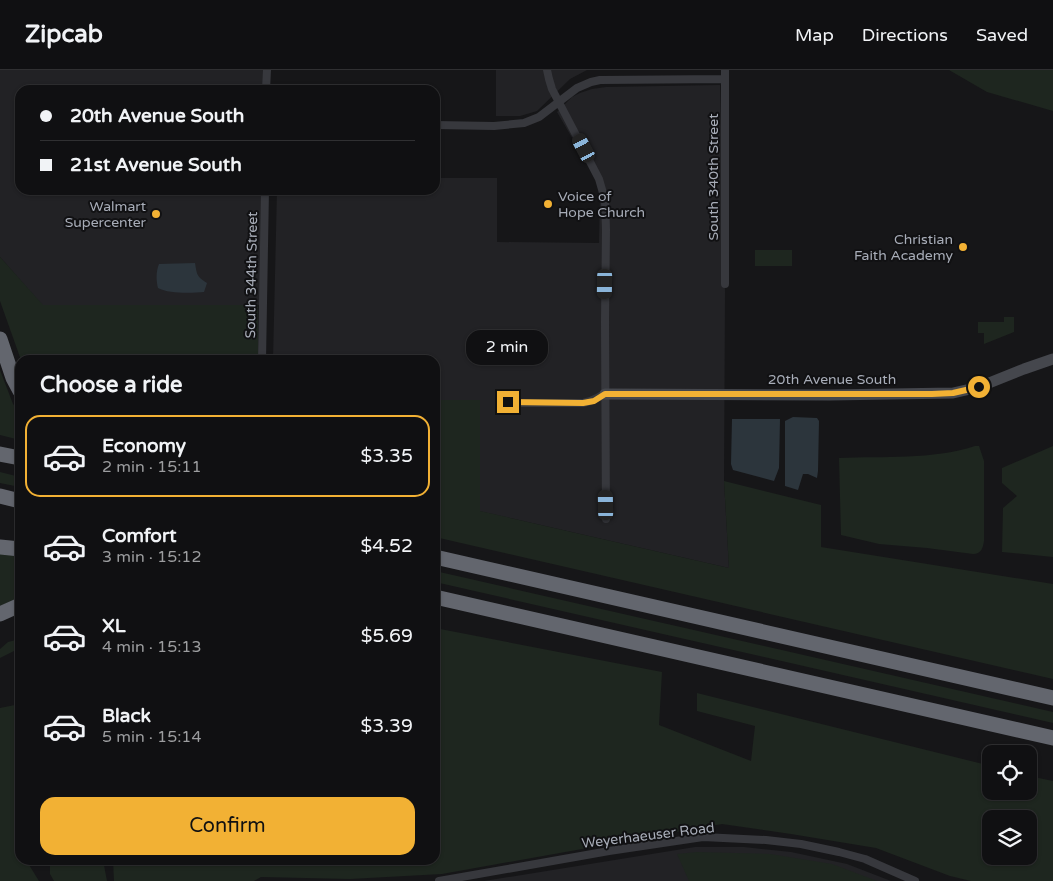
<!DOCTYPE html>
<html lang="en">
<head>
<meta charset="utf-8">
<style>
  :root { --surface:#101012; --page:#1e1e20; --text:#f1f3f6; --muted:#9c9d9f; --line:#303032; --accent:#f2b134 }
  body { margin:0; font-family:"Varela Round",sans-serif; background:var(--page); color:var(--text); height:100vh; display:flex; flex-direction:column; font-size:19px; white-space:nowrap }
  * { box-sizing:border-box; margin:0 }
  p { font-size:16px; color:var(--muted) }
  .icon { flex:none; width:28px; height:28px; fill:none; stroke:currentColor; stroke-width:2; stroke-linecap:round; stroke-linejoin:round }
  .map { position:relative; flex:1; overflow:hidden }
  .panel { position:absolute; left:15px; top:285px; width:425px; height:510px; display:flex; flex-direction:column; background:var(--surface); border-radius:15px; box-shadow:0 1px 4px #0004,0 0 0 1px var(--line) }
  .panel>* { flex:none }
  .guide { position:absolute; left:15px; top:15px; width:425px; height:110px; border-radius:15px; box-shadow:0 1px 4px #0004,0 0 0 1px var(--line); display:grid; align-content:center; height:110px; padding:0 25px; background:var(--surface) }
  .fabs { position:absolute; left:982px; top:675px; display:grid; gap:10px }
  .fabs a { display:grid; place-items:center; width:55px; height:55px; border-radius:10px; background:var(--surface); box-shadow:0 1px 4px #0004,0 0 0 1px var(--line); font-size:25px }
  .end { position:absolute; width:22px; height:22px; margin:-11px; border:6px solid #f2b134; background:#111; box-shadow:0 0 0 2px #111 }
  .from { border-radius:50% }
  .bubble { position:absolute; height:35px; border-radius:15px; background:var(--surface); box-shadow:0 1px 4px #0004,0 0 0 1px var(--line); font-size:16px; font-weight:600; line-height:35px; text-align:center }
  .car { position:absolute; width:15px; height:30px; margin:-15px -8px; border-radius:6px; box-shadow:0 0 4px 1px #0007; background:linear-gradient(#222 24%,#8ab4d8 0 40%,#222 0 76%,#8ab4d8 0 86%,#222 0) }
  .guide b { display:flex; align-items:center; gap:18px; height:48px; font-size:19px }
  .guide b+b { border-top:1px solid var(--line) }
  .guide i { width:12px; height:12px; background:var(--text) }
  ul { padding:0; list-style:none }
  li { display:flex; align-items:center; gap:15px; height:82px; margin:0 10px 8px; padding:0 15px; border:2px solid transparent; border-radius:15px }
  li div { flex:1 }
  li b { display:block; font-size:19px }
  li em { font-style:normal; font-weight:600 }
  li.selected { border-color:var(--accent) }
  li>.icon { width:45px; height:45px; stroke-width:1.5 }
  h2 { padding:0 25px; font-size:22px; line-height:60px }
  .button { display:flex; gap:10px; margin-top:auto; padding:10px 25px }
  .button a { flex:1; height:58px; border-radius:15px; background:var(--accent); color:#111; font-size:20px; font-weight:600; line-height:58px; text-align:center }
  header { display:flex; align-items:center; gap:30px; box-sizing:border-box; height:70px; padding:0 25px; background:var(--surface); border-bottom:1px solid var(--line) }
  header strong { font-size:24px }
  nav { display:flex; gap:28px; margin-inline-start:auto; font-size:18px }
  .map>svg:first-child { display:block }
  .built { fill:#222225 }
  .green { fill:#1e261f; fill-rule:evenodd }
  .water { fill:#2c353c }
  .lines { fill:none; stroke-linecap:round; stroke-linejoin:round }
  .street { stroke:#37383d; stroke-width:8 }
  .secondary { stroke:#45474d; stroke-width:11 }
  .highway { stroke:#63666e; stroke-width:15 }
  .route { stroke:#f2b134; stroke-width:6 }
  .poi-dot { fill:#f2b134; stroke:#111113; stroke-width:2 }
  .labels { text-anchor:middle; stroke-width:4; stroke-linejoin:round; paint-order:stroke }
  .street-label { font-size:14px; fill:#a8adb8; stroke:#111113 }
  .poi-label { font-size:14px; fill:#a8adb8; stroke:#111113; text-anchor:end }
</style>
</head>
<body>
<header>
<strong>Zipcab</strong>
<nav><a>Map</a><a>Directions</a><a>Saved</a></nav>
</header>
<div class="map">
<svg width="1053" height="811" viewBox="0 0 1053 811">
  <rect width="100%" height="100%" fill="#161618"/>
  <!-- built -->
  <path class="built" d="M0 0H267L266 20H20V120H265L263 235H42L0 187Z
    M496 0H587L570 9 537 41 520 46H496Z
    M720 15 725 222 724 411 729 498 479 441 480 330H435V290H273L277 120H435V108H497V172L599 173 600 126 598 117 596 109 557 42 572 27 580 23 592 19 606 17Z
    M695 777H744L791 782 847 794 891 811H484Z"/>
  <!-- green -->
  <path class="green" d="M949 0H1053V41L987 22Z
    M755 180H792V196H755Z
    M0 187 43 235H258V290H21L0 231Z
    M1004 247H1014V262L984 274V263H978V252H1004Z
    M0 300 13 334 20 342V370L0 365Z
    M435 330H480V441L729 498 724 411 821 435V477L1053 514V609L435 467Z
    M975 376H979L984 391V471C983 478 981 484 973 484L927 478 879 474 841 465 839 388C884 386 932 390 975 376Z
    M1053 376V487L1002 482 1003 438 1017 426 1002 413V398Z
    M0 402 20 407V417L0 413Z
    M0 482 20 484V527L0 536Z
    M435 501 1053 642V653L435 512Z
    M435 558 662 602 659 655 751 691 755 656 697 641V623L991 696V721H1029V706L1053 711V811H971L950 806 876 778 791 764 722 754 442 804 350 809 261 807 254 811H114L113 790H435ZM991 749H1029V786H991Z
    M20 569V580H16L0 588V579L8 572Z
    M20 634V790H26L39 811H0V638Z
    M697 782 770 784 832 794 877 811H689L677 784Z
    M50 790H103L107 811H54L50 804Z"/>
  <!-- water -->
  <path class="water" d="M195 193C197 204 196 206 207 213L204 222C192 223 169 224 158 218 156 210 156 201 159 194Z
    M793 347 817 348 819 351 818 401 817 408 808 404H803L798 420 785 416V351Z
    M732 349H780L779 398 774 411 733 400 731 394Z"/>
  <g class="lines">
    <!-- street -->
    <path class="street" d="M547 0 549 9 552 19 599 109 605 130 606 160 605 252 606 449
      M266 20 267 0
      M435 55 494 56 524 53 539 47 577 18 591 12 600 10 725 9
      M725 214V0
      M262 290 265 120
      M508 333H583C594 331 596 328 605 324
      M439 811 609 781 703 767 766 770 801 774 839 782 865 789 915 811"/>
    <!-- secondary -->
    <path class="secondary" d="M605 324 830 325 953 323 979 317 1024 299 1053 289"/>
    <!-- highway -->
    <path class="highway" d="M0 269 13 308 20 321
      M0 384 20 388
      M0 426 20 431
      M0 477 20 479
      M435 487 1053 628
      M435 527 1053 668
      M0 544 20 535"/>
  </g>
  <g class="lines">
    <!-- route -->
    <path class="route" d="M508 332 583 333 594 331 605 324H932L953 323 979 317"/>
  </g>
  <!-- markers -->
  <g class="poi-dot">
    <circle cx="548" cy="134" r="5"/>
    <circle cx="156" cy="144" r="5"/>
    <circle cx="963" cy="177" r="5"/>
  </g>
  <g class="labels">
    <!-- street labels -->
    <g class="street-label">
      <text transform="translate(713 107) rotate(-90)" y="5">South 340th Street</text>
      <text transform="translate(251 205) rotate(-89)" y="5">South 344th Street</text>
      <text x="832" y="314">20th Avenue South</text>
      <text transform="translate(648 765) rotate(-7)" y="5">Weyerhaeuser Road</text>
    </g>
    <!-- poi labels -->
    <g class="poi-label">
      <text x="558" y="131" text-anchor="start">Voice of<tspan x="558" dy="16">Hope Church</tspan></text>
      <text x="146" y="141">Walmart<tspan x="146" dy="16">Supercenter</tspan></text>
      <text x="953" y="174">Christian<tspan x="953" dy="16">Faith Academy</tspan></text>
    </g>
  </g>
</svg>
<div class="fabs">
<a><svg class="icon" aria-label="locate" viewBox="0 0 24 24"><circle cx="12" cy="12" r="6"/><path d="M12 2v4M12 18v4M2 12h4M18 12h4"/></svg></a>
<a><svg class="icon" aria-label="layers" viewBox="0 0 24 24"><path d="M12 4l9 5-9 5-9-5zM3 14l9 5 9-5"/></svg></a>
</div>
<i class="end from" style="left:979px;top:317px"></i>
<i class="end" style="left:508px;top:332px"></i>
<div class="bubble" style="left:466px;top:260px;width:82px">2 min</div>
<i class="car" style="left:584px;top:78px;rotate:332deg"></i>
<i class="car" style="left:605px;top:214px;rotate:181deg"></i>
<i class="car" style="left:606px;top:435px;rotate:359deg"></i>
<div class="guide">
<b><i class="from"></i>20th Avenue South</b>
<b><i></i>21st Avenue South</b>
</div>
<section class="panel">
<h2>Choose a ride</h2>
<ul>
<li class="selected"><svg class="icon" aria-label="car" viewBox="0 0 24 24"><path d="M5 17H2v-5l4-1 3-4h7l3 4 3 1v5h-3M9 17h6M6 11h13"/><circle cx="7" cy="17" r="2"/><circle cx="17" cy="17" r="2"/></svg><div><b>Economy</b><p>2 min · 15:11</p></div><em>$3.35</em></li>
<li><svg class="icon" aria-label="car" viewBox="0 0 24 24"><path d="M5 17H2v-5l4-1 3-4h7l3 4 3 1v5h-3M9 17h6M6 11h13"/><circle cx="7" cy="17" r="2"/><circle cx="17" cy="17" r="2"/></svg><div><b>Comfort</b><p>3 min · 15:12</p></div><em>$4.52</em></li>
<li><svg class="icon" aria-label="car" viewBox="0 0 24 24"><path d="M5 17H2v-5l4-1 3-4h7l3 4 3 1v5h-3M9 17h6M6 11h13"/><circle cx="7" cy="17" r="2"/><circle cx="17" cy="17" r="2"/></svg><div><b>XL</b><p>4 min · 15:13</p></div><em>$5.69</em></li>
<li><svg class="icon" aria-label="car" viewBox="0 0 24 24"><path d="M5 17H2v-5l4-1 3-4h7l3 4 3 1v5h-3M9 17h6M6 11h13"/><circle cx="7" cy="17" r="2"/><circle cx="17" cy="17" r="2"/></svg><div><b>Black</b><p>5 min · 15:14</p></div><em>$3.39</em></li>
</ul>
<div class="button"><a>Confirm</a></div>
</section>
</div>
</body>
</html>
